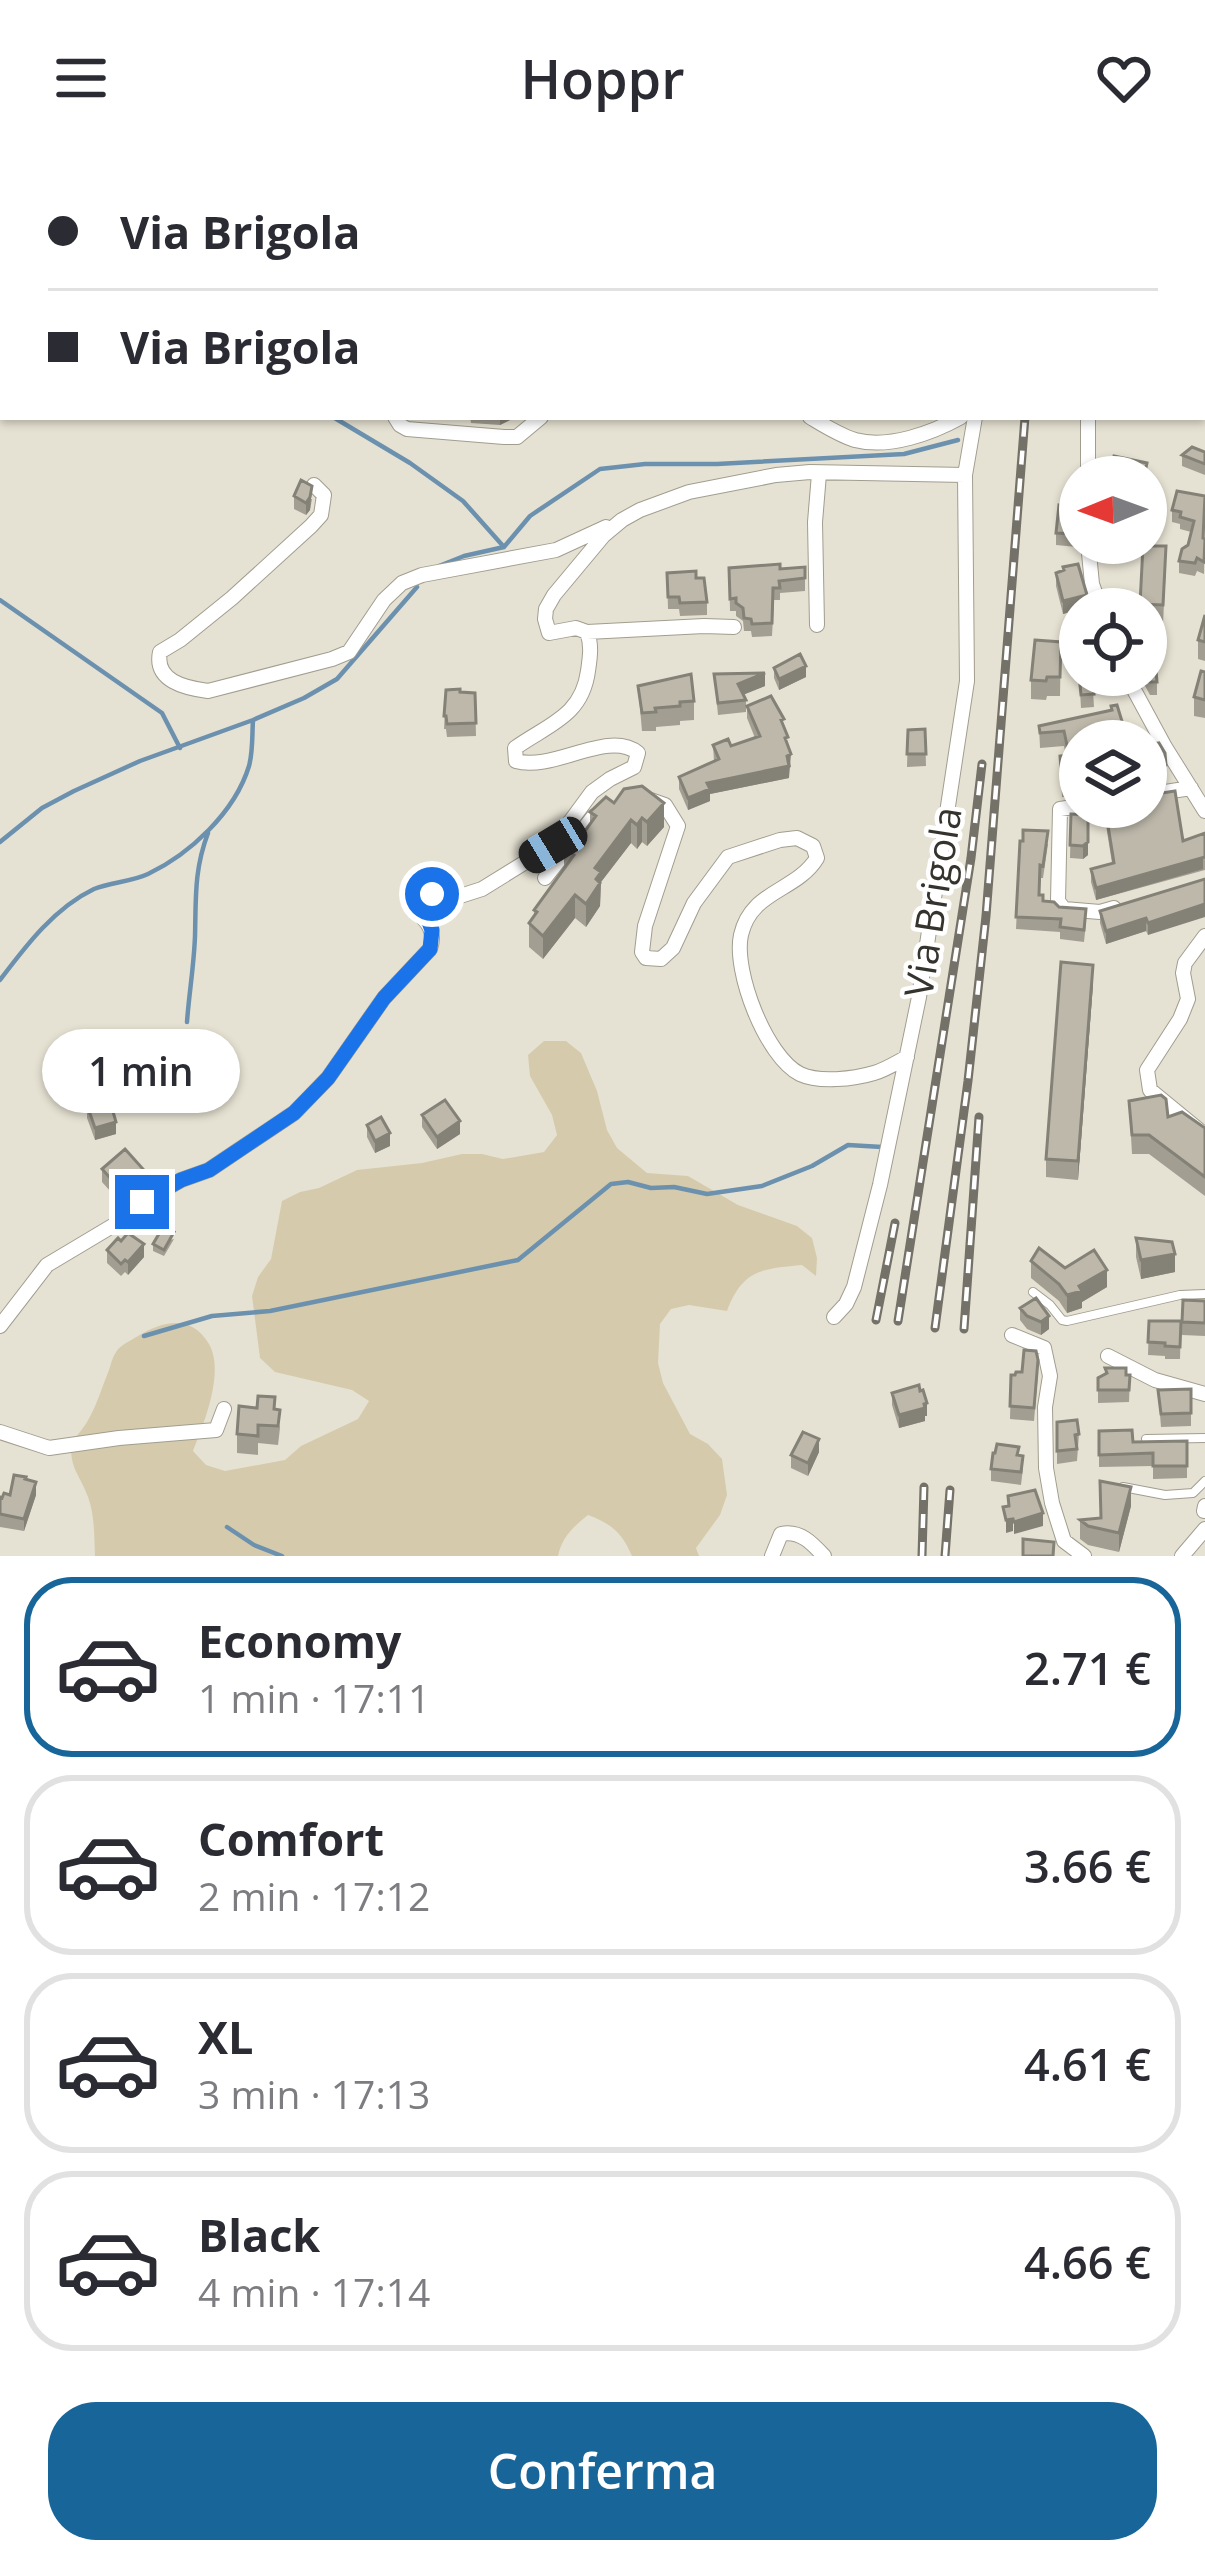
<!DOCTYPE html>
<html lang="it">
<head>
<meta charset="utf-8">
<style>
  :root { --surface:#fff; --page:#f2f2f3; --text:#2b2b33; --muted:#7c7c81; --line:#e1e1e2; --accent:#186699 }
  body { margin:0; font-family:"Open Sans",sans-serif; background:var(--page); color:var(--text); height:100vh; display:flex; flex-direction:column; font-size:45px; white-space:nowrap }
  * { box-sizing:border-box; margin:0 }
  p { font-size:39px; color:var(--muted) }
  .icon { flex:none; width:66px; height:66px; fill:none; stroke:currentColor; stroke-width:2; stroke-linecap:round; stroke-linejoin:round }
  .map { position:relative; height:1400px; overflow:hidden }
  .panel { display:flex; flex-direction:column; background:var(--surface); flex:1 }
  .panel>* { flex:none }
  .hud { position:absolute; left:0px; top:0px; width:1206px; height:264px; box-shadow:0 3px 9px #0004; display:grid; align-content:center; height:264px; padding:0 48px; background:var(--surface) }
  .needle { width:78px; rotate:269deg }
  .controls { position:absolute; left:1059px; top:300px; display:grid; gap:24px }
  .controls a { display:grid; place-items:center; width:108px; height:108px; border-radius:50%; background:var(--surface); box-shadow:0 3px 9px #0004; font-size:60px }
  .end { position:absolute; width:54px; height:54px; margin:-27px; border:15px solid #1a73e8; background:#fff; box-shadow:0 0 0 6px #fff }
  .from { border-radius:50% }
  .bubble { position:absolute; height:84px; border-radius:42px; background:var(--surface); box-shadow:0 3px 9px #0004; font-size:39px; font-weight:600; line-height:84px; text-align:center }
  .car { position:absolute; width:36px; height:72px; margin:-36px -18px; border-radius:15px; box-shadow:0 0 9px 3px #0007; background:linear-gradient(#222 24%,#8ab4d8 0 40%,#222 0 76%,#8ab4d8 0 86%,#222 0) }
  .hud b { display:flex; align-items:center; gap:42px; height:114px; font-size:45px }
  .hud b+b { border-top:3px solid var(--line) }
  .hud i { width:30px; height:30px; background:var(--text) }
  ul { padding:21px 0 0; list-style:none }
  li { display:flex; align-items:center; gap:36px; height:180px; margin:0 24px 18px; padding:0 24px; border:6px solid var(--line); border-radius:48px }
  li div { flex:1 }
  li b { display:block; font-size:45px }
  li em { font-style:normal; font-weight:600 }
  li.on { border-color:var(--accent) }
  li>.icon { width:108px; height:108px; stroke-width:1.5 }
  .action { display:flex; gap:24px; margin-top:auto; padding:24px 48px }
  .action a { flex:1; height:138px; border-radius:48px; background:var(--accent); color:#fff; font-size:48px; font-weight:600; line-height:138px; text-align:center }
  header { display:flex; justify-content:space-between; align-items:center; height:156px; padding:0 48px; background:var(--surface); font-size:54px; font-weight:600 }
  .map>svg:first-child { display:block }
  .green { fill:#d5cbac }
  .lines { fill:none; stroke-linecap:round; stroke-linejoin:round }
  .stream { stroke:#6c91af; stroke-width:4.5 }
  .lane-casing { stroke:#a19d8f; stroke-width:10 }
  .street-casing { stroke:#a19d8f; stroke-width:16 }
  .lane { stroke:#fff; stroke-width:8 }
  .street { stroke:#fff; stroke-width:14 }
  .rail-casing { stroke:#737168; stroke-width:9 }
  .rail { stroke:#fff; stroke-width:4.5; stroke-dasharray:14; stroke-linecap:butt }
  .wall { fill:#a39e92 }
  .shaded-wall { fill:#848177 }
  .building { fill:#bdb8aa; stroke:#848177; stroke-width:3 }
  .route { stroke:#1a73e8; stroke-width:15 }
  .labels { text-anchor:middle; stroke-width:9; stroke-linejoin:round; paint-order:stroke }
  .street-label { font-size:39px; fill:#35332e; stroke:#fff }
</style>
</head>
<body>
<header><svg class="icon" aria-label="menu" viewBox="0 0 24 24"><path d="M4 6h16M4 12h16M4 18h16"/></svg>Hoppr<svg class="icon" aria-label="heart" viewBox="0 0 24 24"><path d="M12 20l-8-8c-3-5 5-10 8-4 3-6 11-1 8 4z"/></svg></header>
<div class="map">
<svg width="1205" height="1400" viewBox="0 0 1205 1400">
  <rect width="100%" height="100%" fill="#e6e2d3"/>
  <!-- green -->
  <path class="green" d="M544 885H566L581 897 597 935 607 974 617 992 647 1017 688 1020 738 1049 797 1070 812 1082 817 1102 816 1120 802 1109C762 1113 743 1113 727 1155L689 1149 671 1153 660 1168 658 1207 663 1227 690 1278 708 1288 722 1303 727 1339 720 1359 696 1392 699 1400H632C622 1377 612 1368 588 1359 573 1371 562 1381 558 1400H95C94 1381 95 1360 88 1341 79 1317 70 1314 71 1286 93 1265 98 1241 109 1214 111 1208 112 1202 116 1196 120 1189 130 1185 138 1180 163 1165 191 1158 209 1188 225 1216 204 1267 193 1295L206 1309 225 1315 285 1304 301 1290 358 1263 369 1245 352 1234 275 1216 260 1202 252 1140 258 1121 271 1103 282 1045 300 1036 319 1032 357 1014 422 1007 462 998H482L503 1003 544 996 557 979 552 959 530 920 528 899Z"/>
  <g class="lines">
    <!-- stream -->
    <path class="stream" d="M0 237H3
      M333 261 410 307 463 345 504 391
      M439 410 464 400 504 391 530 360 600 313 645 308H717L904 298 958 284
      M0 444 162 557 180 592
      M0 686 42 652 74 635 140 605 253 564 304 542 337 523 417 431
      M0 824C25 791 54 752 94 733 111 726 131 726 148 718 190 698 235 656 249 610 253 596 252 579 253 564
      M187 866C189 838 194 809 195 780 196 742 194 714 208 677
      M144 1180 212 1160 270 1155 518 1104 611 1028 628 1026 651 1032 674 1031 707 1038 762 1030 812 1010 848 989 882 991
      M227 1371 254 1389 282 1400"/>
    <defs>
      <path id="lane" d="M1033 1136 1050 1149 1062 1164 1067 1165 1180 1139 1205 1138
        M1146 1283 1205 1282
        M1123 1331 1165 1339 1193 1337 1205 1325"/>
      <path id="street" d="M63 0V3
        M353 0 366 3
        M959 0 960 3
        M380 3 448 0
        M395 261 400 269 407 273 504 281H517L541 261
        M810 261C825 270 839 279 855 284 889 293 932 277 961 261
        M1088 321V261
        M314 329 324 339 321 359 311 370 232 442 180 484 160 496C154 525 185 532 208 535L332 503 349 496 384 444 402 427 422 419 556 394 606 371
        M1088 387 1092 428 1101 453
        M817 469 815 366 819 318
        M587 476 704 470 734 471
        M1126 519 1165 591 1205 655
        M1146 639 1191 632
        M648 643 665 649 678 670 645 770 642 796 646 802 661 803 673 792 694 747 728 701 780 684 797 682 813 690 817 702C796 736 751 734 741 779 733 815 766 901 800 918 819 927 854 923 874 917 885 914 896 907 907 901
        M1080 650 1060 653 1058 745 1064 753 1100 756 1114 752
        M545 722 593 661 604 655
        M1205 780 1185 807 1183 817 1188 843 1180 863 1147 914 1150 934 1205 979
        M834 1161 846 1148 854 1131 880 1029 919 841 967 525 965 319 975 261
        M0 1170 47 1109 119 1066 142 1046 181 1024 209 1014 294 957 328 922 384 842 430 793C437 772 425 764 411 750L412 739 419 736 454 742 482 733 553 689 592 636 610 623 634 611 638 597C608 573 553 616 516 605L515 592C549 568 582 560 588 515 590 501 592 489 587 476L576 472 549 477 545 463 546 453 554 439 604 379 622 364 640 354 689 336 776 319 810 316 965 319
        M1012 1179 1044 1192 1050 1220 1045 1251 1046 1312 1052 1347 1064 1385 1084 1400
        M1108 1200 1155 1224 1205 1238
        M0 1276 49 1292 119 1282 216 1274 224 1253
        M1204 1355 1205 1350
        M772 1400 781 1378C800 1374 812 1387 824 1400
        M1182 1400 1205 1373"/>
    </defs>
    <!-- lane casing -->
    <use href="#lane" class="lane-casing"/>
    <!-- street casing -->
    <use href="#street" class="street-casing"/>
    <!-- lane -->
    <use href="#lane" class="lane"/>
    <!-- street -->
    <use href="#street" class="street"/>
    <defs>
      <path id="rail" d="M1000 0V3
        M1053 3V0
        M876 1164 895 1067
        M898 1165 971 702 982 608
        M935 1172 968 925 986 760 1025 261
        M964 1173 979 961
        M922 1400 924 1331
        M945 1400 950 1334"/>
    </defs>
    <!-- rail casing -->
    <use href="#rail" class="rail-casing"/>
    <!-- rail -->
    <use href="#rail" class="rail"/>
  </g>
  <!-- wall -->
  <path class="wall" d="M858 0H887L885 3H863Z
    M470 261H516L500 269 471 267Z
    M1205 296V319L1182 310V299Z
    M294 340 312 343 310 354 306 359 294 353Z
    M1205 340 1204 418 1197 415 1195 420 1179 417V405L1188 389 1191 376 1180 373V368L1172 366V354Z
    M1080 351 1077 391 1056 389V377Z
    M1143 390 1166 409 1163 468 1146 467V453H1140Z
    M805 411V435L780 437V444H774L772 480 752 481 751 475H744L743 465 736 460V455H730L729 412 780 413Z
    M667 417 696 422 707 446V459L680 460 679 453H668Z
    M1056 417 1087 451 1063 458 1056 430Z
    M1205 459V505L1198 503V484Z
    M1061 486 1060 540H1047L1046 544 1031 543V524Z
    M774 512 806 521 779 534 774 522Z
    M1205 516V562L1194 560V541Z
    M714 518 765 530 743 538 746 544V556L718 559Z
    M1079 519H1092L1094 551 1081 552Z
    M1143 519 1157 526V539H1150L1144 528Z
    M638 530 694 545V564L680 565V569L656 571V575H642Z
    M446 534 475 537 476 580 447 581 446 573H444Z
    M747 550 784 571 791 611H789V622L710 638V645L688 654 679 633V621L714 605 713 589 731 590 755 582 747 562Z
    M1112 554 1128 585H1080V641H1062L1060 600H1066L1064 590 1040 592 1039 570Z
    M925 573 926 610 907 611 908 574Z
    M1146 589 1166 609V624L1146 629Z
    M614 647 664 671 647 690 642 686 637 693 631 687 601 726 600 750 586 771 575 762 543 803 529 791V767L534 761V754L564 713V692L582 679 590 668V656Z
    M1105 651 1183 685 1205 677V714L1096 744 1091 726V713L1112 707 1105 663Z
    M1071 658 1088 659V699L1083 703 1070 702Z
    M1020 685 1048 688 1043 722H1040L1039 739 1043 745 1059 751 1086 766 1084 786 1060 783V776L1016 773Z
    M1205 723 1148 779 1146 775 1106 788 1100 767V755Z
    M1093 828 1078 1024 1046 1021V1003Z
    M1129 945 1205 972V1040L1149 998H1132Z
    M87 949 107 953 116 978 95 984 87 962Z
    M422 959 460 978 437 993 422 971Z
    M367 969 390 990 375 997 367 981Z
    M102 1013 143 1026 120 1046 102 1026Z
    M1136 1082 1175 1116 1141 1123 1136 1101Z
    M174 1083 164 1100 153 1095V1088Z
    M121 1085 144 1101 128 1119 125 1116 121 1120 107 1107V1094Z
    M1031 1105 1065 1112 1107 1131 1082 1146V1152L1067 1157 1059 1145 1031 1122Z
    M1205 1145V1180L1182 1179V1166Z
    M1020 1152 1049 1173 1041 1179 1027 1173 1020 1164Z
    M1149 1165H1181L1180 1203H1165V1200L1148 1199Z
    M1105 1212 1130 1219 1129 1246 1098 1247V1222L1105 1218Z
    M1022 1216 1038 1217 1034 1265 1010 1263 1011 1219H1015Z
    M1191 1233V1270L1161 1271 1158 1234Z
    M920 1235 927 1260H925V1265L899 1272 892 1249V1237Z
    M275 1253 280 1272 278 1289 258 1287V1299L237 1297V1278Z
    M1057 1266 1079 1278 1077 1305 1057 1308Z
    M1099 1275 1133 1286 1187 1285V1322L1153 1323V1310L1099 1311Z
    M819 1296 808 1320 791 1312V1299Z
    M1019 1299 1023 1312 1021 1329 991 1325V1313Z
    M25 1323 36 1339 24 1375 0 1371V1341L10 1339Z
    M1131 1350 1119 1396 1088 1389 1080 1383V1364L1101 1362Z"/>
  <!-- shaded-wall -->
  <path class="shaded-wall" d="M928 0H943V3H925Z
    M500 261H516L500 269Z
    M312 330 310 354 306 359V347Z
    M1087 439V451L1063 458V445Z
    M806 510V521L779 534V523Z
    M765 517V530L738 541V528Z
    M791 598 789 622 710 638V645L688 654V642L707 627Z
    M664 647V671L647 690V666Z
    M642 662V686L637 693V669Z
    M631 664V687L601 726 600 750 586 771V748L595 712Z
    M1088 686V699L1083 703V690Z
    M1203 700V713L1096 744V732Z
    M575 739V762L543 803V780Z
    M1205 748V761L1148 779V767Z
    M1146 762V775L1106 788V775Z
    M1093 809V828L1078 1024V1005Z
    M460 965V978L437 993V981Z
    M116 966V978L95 984V972Z
    M390 977V990L375 997V985Z
    M143 1013V1026L120 1046V1033Z
    M144 1088V1101L128 1119V1106Z
    M1175 1098V1116L1141 1123V1104Z
    M1107 1114V1131L1082 1146V1152L1067 1157V1139Z
    M1049 1160V1173L1041 1179V1166Z
    M927 1247V1260H925V1265L899 1272V1259Z
    M819 1283V1296L808 1320V1307Z
    M36 1326V1339L24 1375V1363Z
    M1131 1331V1350L1119 1396V1377Z
    M1043 1357V1370L1014 1378V1366Z
    M1013 1363V1375L1006 1377V1364Z"/>
  <!-- building -->
  <path class="building" d="M306 0H325L327 3H307Z
    M1129 0H1165L1164 3H1128Z
    M1203 54 1205 55V86L1203 85Z
    M1192 291 1205 296V308L1182 299Z
    M1114 300 1147 307 1144 321H1109Z
    M301 324 312 330 310 341 306 347 294 340Z
    M1177 335 1205 340 1203 382 1205 383 1204 406 1197 402 1195 407 1179 405 1182 393 1188 389 1194 365 1180 361 1181 356 1172 354Z
    M1059 349 1080 351 1077 378 1056 377Z
    M1143 390H1166L1163 449 1140 448Z
    M780 408V413L805 411V422L779 425 780 432H773L772 467 752 468 751 463 744 462 743 452 736 447V442L730 443 729 412Z
    M1078 408 1087 439 1063 445 1056 417 1064 414 1063 411Z
    M696 415V422H704L707 446 680 447 679 441H668L667 417Z
    M1205 459V486L1198 484Z
    M1146 479 1153 480 1157 526H1150L1146 519Z
    M1035 484 1061 486 1060 521H1047L1046 525 1031 524Z
    M800 498 806 510 779 523 774 512Z
    M1201 515 1205 516V544L1194 541Z
    M765 517 738 528 746 544 718 547 714 518Z
    M691 518 694 545 680 546V550L655 552 656 556 642 557 638 530Z
    M1079 519H1092L1094 538 1081 539Z
    M460 533V536L475 537 476 567 447 568 446 560H444L446 534Z
    M771 540 784 563 781 564 788 581 785 582 791 598 787 600 789 610 707 627 710 633 688 642 679 621 719 603 713 589 728 583 731 590 760 580 747 550Z
    M1117 549 1128 585H1115L1114 576 1081 581 1080 626H1062L1060 600 1069 599 1064 575 1040 577 1039 570 1112 554 1111 550Z
    M925 573 926 598H907L908 574Z
    M1159 587 1165 597 1166 609 1146 613V589Z
    M642 630 664 647 647 666 642 662 637 669 631 664 595 712 601 716 596 723 600 727 586 748 575 739 543 780 529 767 537 756 534 754 574 699 564 692 576 674 582 679 596 660 590 656 606 641 614 647 624 633Z
    M1175 635 1183 685 1205 677V701L1096 732 1091 713 1114 707 1105 651H1146V644L1150 643 1149 639Z
    M1071 658 1088 659V686L1083 690 1070 689Z
    M1023 674 1048 675 1043 710 1040 709 1039 739H1043V745L1054 746 1059 751 1086 753 1084 774 1060 771 1061 763 1016 761 1020 685H1023Z
    M1205 723V748L1148 767 1146 762 1106 775 1100 755Z
    M1061 806 1093 809 1078 1005 1046 1003Z
    M1161 939 1166 943 1168 961 1182 956 1205 972V1021L1149 979H1132L1129 945Z
    M445 944 460 965 437 981 422 959Z
    M104 945 107 953 112 952 116 966 95 972 87 949Z
    M381 961 390 977 375 985 367 969Z
    M125 993 143 1013 120 1033 102 1013Z
    M163 1071 174 1076 164 1094 153 1088Z
    M128 1077 144 1088 128 1106 125 1104 121 1108 107 1094 118 1082 121 1085Z
    M1136 1082 1172 1086 1175 1098 1141 1104Z
    M1039 1092 1065 1112 1094 1094 1107 1114 1079 1130 1082 1135 1067 1139 1059 1128 1031 1105Z
    M1036 1142 1049 1160 1041 1166 1027 1160 1020 1152Z
    M1183 1144 1205 1145V1167L1182 1166Z
    M1149 1165H1181L1180 1191 1165 1190V1187L1148 1186Z
    M1024 1194 1036 1195 1038 1204 1034 1252 1010 1250 1011 1219H1015L1016 1216H1022Z
    M1105 1212H1126V1219H1130L1129 1234H1098V1222L1107 1217Z
    M919 1229 920 1235 923 1234 927 1247 924 1248 925 1252 899 1259 892 1237Z
    M1191 1233V1257L1161 1258 1158 1234Z
    M258 1240 275 1241 274 1253 280 1254 278 1270 258 1269V1280L237 1278 239 1250 257 1252Z
    M1077 1264 1079 1278 1075 1279 1077 1293 1057 1295V1266Z
    M1132 1274 1133 1286 1187 1285V1310H1153V1297L1099 1299V1275Z
    M803 1276 819 1283 808 1307 791 1299Z
    M997 1288 1019 1291 1017 1299 1023 1300 1021 1316 991 1313 993 1297H995Z
    M14 1319 26 1321 25 1323 36 1326 24 1363 0 1358V1341L2 1342 4 1337 10 1339Z
    M1100 1325 1131 1331 1119 1377 1088 1370 1080 1364 1101 1362Z
    M1035 1334 1043 1357 1014 1366 1013 1363 1006 1364 1003 1351 1009 1350 1008 1340Z
    M1023 1383 1054 1386 1053 1400H1023Z"/>
  <g class="lines">
    <!-- route -->
    <path class="route" d="M142 1046 181 1024 209 1014 294 957 328 922 384 842 430 793 432 774 429 766 410 746 412 739 418 736 432 738"/>
  </g>
  <g class="labels">
    <!-- street labels -->
    <g class="street-label">
      <text transform="translate(933 746) rotate(-81)" y="14">Via Brigola</text>
    </g>
  </g>
</svg>
<div class="controls">
<a><svg class="needle" viewBox="-14 -14 28 28"><path d="M0-13l5 13h-10z" fill="#e53935"/><path d="M0 13l5-13h-10z" fill="#7c7c81"/></svg></a>
<a><svg class="icon" aria-label="locate" viewBox="0 0 24 24"><circle cx="12" cy="12" r="6"/><path d="M12 2v4M12 18v4M2 12h4M18 12h4"/></svg></a>
<a><svg class="icon" aria-label="layers" viewBox="0 0 24 24"><path d="M12 4l9 5-9 5-9-5zM3 14l9 5 9-5"/></svg></a>
</div>
<i class="end from" style="left:432px;top:738px"></i>
<i class="end" style="left:142px;top:1046px"></i>
<div class="bubble" style="left:42px;top:873px;width:198px">1 min</div>
<i class="car" style="left:553px;top:689px;rotate:239deg"></i>
<div class="hud">
<b><i class="from"></i>Via Brigola</b>
<b><i></i>Via Brigola</b>
</div>
</div>
<section class="panel">
<ul>
<li class="on"><svg class="icon" aria-label="car" viewBox="0 0 24 24"><path d="M5 17H2v-5l4-1 3-4h7l3 4 3 1v5h-3M9 17h6M6 11h13"/><circle cx="7" cy="17" r="2"/><circle cx="17" cy="17" r="2"/></svg><div><b>Economy</b><p>1 min · 17:11</p></div><em>2.71 €</em></li>
<li><svg class="icon" aria-label="car" viewBox="0 0 24 24"><path d="M5 17H2v-5l4-1 3-4h7l3 4 3 1v5h-3M9 17h6M6 11h13"/><circle cx="7" cy="17" r="2"/><circle cx="17" cy="17" r="2"/></svg><div><b>Comfort</b><p>2 min · 17:12</p></div><em>3.66 €</em></li>
<li><svg class="icon" aria-label="car" viewBox="0 0 24 24"><path d="M5 17H2v-5l4-1 3-4h7l3 4 3 1v5h-3M9 17h6M6 11h13"/><circle cx="7" cy="17" r="2"/><circle cx="17" cy="17" r="2"/></svg><div><b>XL</b><p>3 min · 17:13</p></div><em>4.61 €</em></li>
<li><svg class="icon" aria-label="car" viewBox="0 0 24 24"><path d="M5 17H2v-5l4-1 3-4h7l3 4 3 1v5h-3M9 17h6M6 11h13"/><circle cx="7" cy="17" r="2"/><circle cx="17" cy="17" r="2"/></svg><div><b>Black</b><p>4 min · 17:14</p></div><em>4.66 €</em></li>
</ul>
<div class="action"><a>Conferma</a></div>
</section>
</body>
</html>
